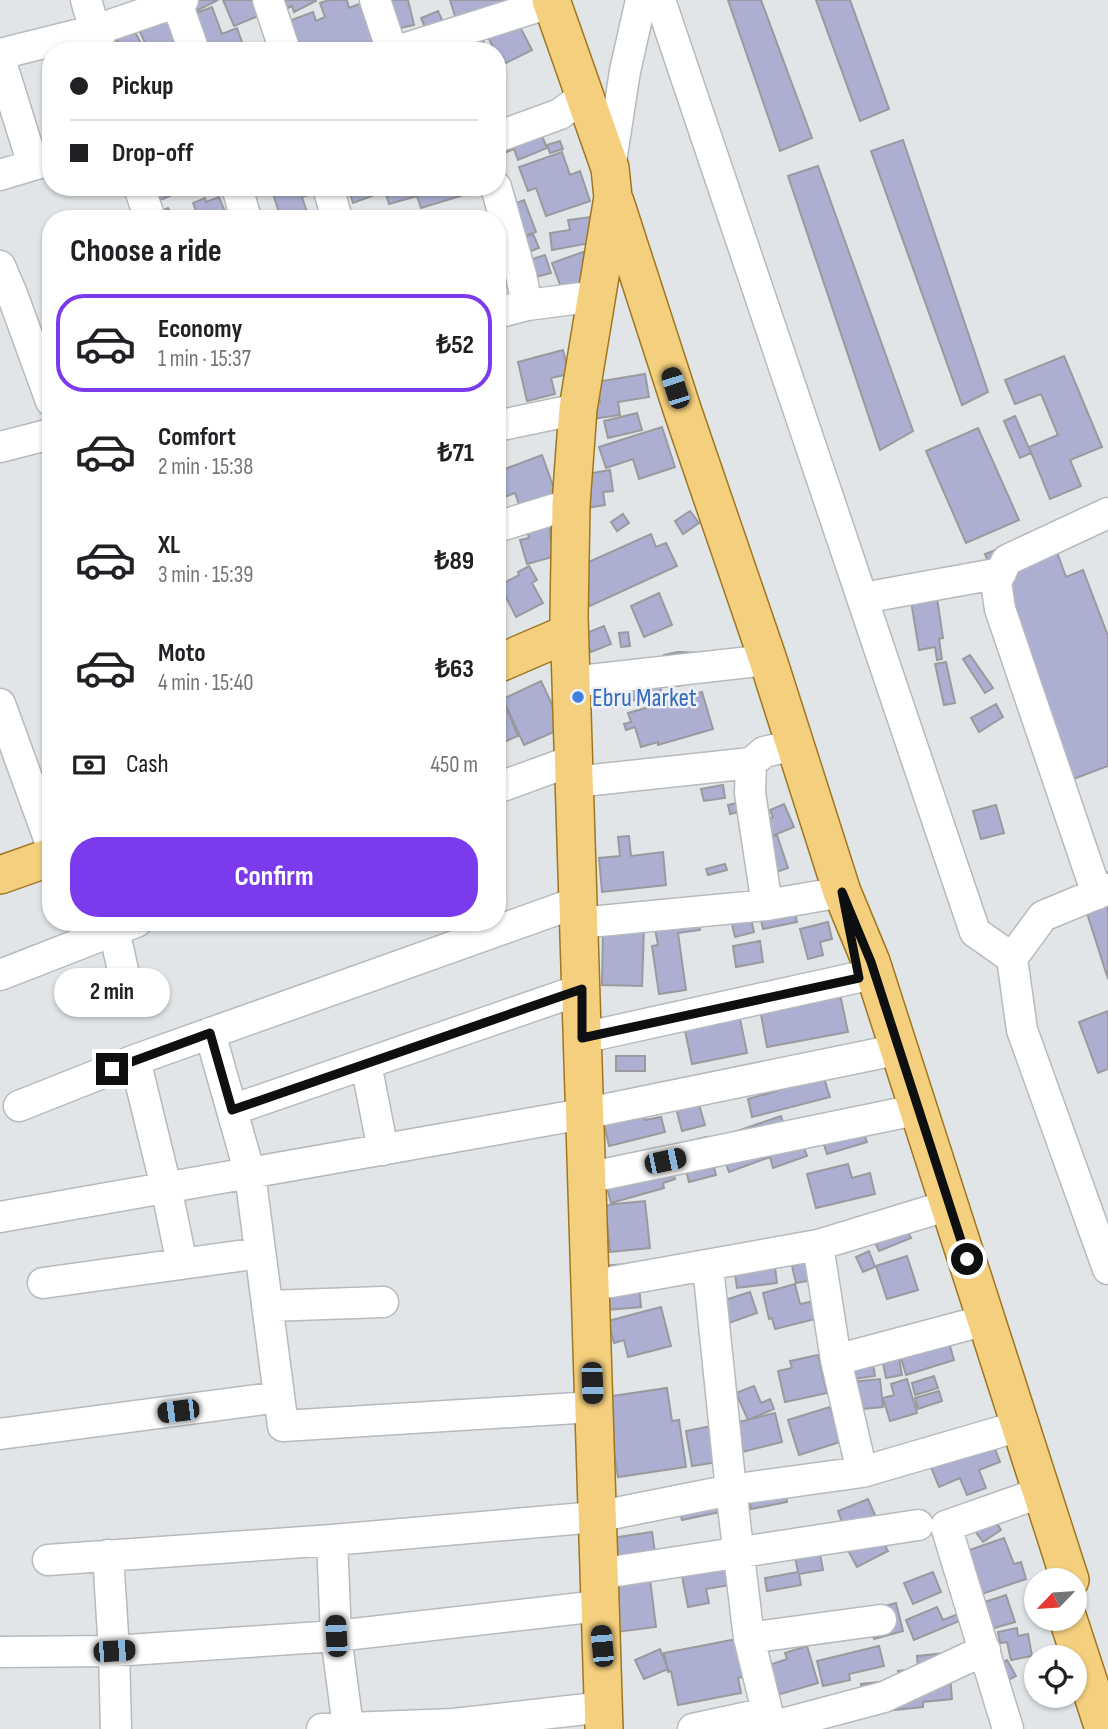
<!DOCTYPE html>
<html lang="en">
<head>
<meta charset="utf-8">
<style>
  :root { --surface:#fff; --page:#f6f6f6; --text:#202124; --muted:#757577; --line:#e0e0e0; --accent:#7c3aed }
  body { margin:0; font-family:"Sofia Sans Condensed",sans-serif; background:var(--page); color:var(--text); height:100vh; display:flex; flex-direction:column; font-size:26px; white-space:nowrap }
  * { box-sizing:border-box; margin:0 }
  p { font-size:23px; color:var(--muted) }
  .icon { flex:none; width:38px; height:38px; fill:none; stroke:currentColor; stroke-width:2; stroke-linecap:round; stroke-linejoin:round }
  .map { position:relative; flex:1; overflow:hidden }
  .panel { position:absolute; left:42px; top:210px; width:464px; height:721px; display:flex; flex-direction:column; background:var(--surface); border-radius:28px; box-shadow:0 2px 5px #0004 }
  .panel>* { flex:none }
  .guide { position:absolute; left:42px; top:42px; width:464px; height:154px; border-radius:28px; box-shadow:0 2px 5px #0004; display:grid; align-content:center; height:154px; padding:0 28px; background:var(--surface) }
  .needle { width:46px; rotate:245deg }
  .buttons { position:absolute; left:1024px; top:1568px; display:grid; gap:14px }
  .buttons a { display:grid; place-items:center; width:63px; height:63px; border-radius:50%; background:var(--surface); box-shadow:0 2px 5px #0004; font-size:35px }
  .end { position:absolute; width:32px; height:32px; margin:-16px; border:9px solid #0d0f10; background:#fff; box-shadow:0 0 0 4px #fff }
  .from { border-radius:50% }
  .bubble { position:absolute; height:49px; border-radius:24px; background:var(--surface); box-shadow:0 2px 5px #0004; font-size:23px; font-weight:700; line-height:49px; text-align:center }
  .car { position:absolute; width:21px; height:42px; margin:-21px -10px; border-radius:9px; box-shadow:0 0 5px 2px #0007; background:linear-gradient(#222 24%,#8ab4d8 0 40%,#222 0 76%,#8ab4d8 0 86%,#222 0) }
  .guide b { display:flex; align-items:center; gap:24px; height:66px; font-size:26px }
  .guide b+b { border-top:2px solid var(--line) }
  .guide i { width:18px; height:18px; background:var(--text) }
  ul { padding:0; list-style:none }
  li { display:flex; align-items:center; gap:21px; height:98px; margin:0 14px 10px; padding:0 14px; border:4px solid transparent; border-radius:28px }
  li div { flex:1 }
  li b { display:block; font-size:26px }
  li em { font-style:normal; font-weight:700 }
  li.on { border-color:var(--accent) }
  li>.icon { width:63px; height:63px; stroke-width:1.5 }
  h2 { padding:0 28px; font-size:32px; line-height:84px }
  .pay { display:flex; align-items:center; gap:18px; height:77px; padding:0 28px; font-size:26px }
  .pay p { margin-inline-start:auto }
  .primary-button { display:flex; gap:14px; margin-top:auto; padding:14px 28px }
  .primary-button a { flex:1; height:80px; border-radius:28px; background:var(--accent); color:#fff; font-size:28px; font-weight:700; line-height:80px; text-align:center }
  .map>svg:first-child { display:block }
  .building { fill:#acafd2; stroke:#9a9a9e; stroke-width:2 }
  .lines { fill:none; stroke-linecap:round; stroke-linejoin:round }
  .minor-casing { stroke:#b6babe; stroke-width:33 }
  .major-casing { stroke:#9e7720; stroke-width:40 }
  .minor { stroke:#fff; stroke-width:30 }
  .major { stroke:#f4cf7e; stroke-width:37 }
  .route { stroke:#0d0f10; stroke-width:9 }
  .shop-dot { fill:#3f7fe0; stroke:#eef2f6; stroke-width:2.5 }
  .labels { text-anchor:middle; stroke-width:5; stroke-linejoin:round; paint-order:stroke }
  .shop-label { font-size:26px; fill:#366cbe; stroke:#eef2f6; text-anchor:start }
</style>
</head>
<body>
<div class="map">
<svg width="1108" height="1729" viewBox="0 0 1108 1729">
  <rect width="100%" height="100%" fill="#e1e5e8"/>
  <!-- building -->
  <path class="building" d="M143 0 133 28 145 51H123L117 40 106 45Z
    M183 0H218L190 14Z
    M223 0H254L261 15 234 26Z
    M278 0H316V1L294 12 292 6 279 12Z
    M329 0H347L349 8 362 3 376 42 352 51H292L278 25 313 12 316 21 325 17 320 3Z
    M395 0H408L414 25 386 31 379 4Z
    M450 0H513L457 23Z
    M728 0H761L812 138 780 151Z
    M816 0H850L889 109 860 121Z
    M212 7 222 34 237 28 245 51H198L185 17Z
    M438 11 443 22 426 30 421 18Z
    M170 16 182 44 167 51H149L139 30Z
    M519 25 532 50 502 65 497 51H495L486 33 499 27 502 34Z
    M480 31 487 51H434Z
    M537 124 547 148 518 160 514 149 502 154 497 142Z
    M903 140 988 392 962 405 871 151Z
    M560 141 563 149 550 153 547 145Z
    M562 152 570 175 580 171 590 201 546 216 536 188 528 191 519 167Z
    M818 166 913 431 880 450 788 176Z
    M144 187H175L177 193 151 204Z
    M200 187H212L213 189 204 194Z
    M271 187H320L321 191 302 197 307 212 281 219Z
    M348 187H369L372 196 353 203Z
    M370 187H483V189L421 208 417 196 389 204 385 191 372 195Z
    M219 197 228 219H199L193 203 205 198 206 202Z
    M524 200 536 232 519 238 508 206Z
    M168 208 173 217 182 213 184 219H160L157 213Z
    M590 217 595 242 552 250 550 233 570 230 568 220Z
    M533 234 539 248 521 255 515 241Z
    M583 252 592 279 562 290 552 263Z
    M545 255 551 273 528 279 523 262Z
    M563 350 569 374 551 378 555 394 527 401 518 362Z
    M1064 356 1102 447 1070 460 1081 486 1050 499 1029 447 1058 435 1041 394 1015 404 1005 380Z
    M497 372 505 402 497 404Z
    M645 374 649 397 618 402 620 415 592 419 590 403 600 402 596 382Z
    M637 413 642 430 608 438 604 421Z
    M1015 416 1031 453 1020 458 1004 421Z
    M662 427 675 467 639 479 633 459 606 468 599 447Z
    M978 428 1019 520 966 543 926 451Z
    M542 455 557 497 521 510 515 493 497 500V472Z
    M610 470 613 491 603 492 605 505 587 508 581 475Z
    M690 511 699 523 683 534 675 521Z
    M549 513 552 557 527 564 520 540 529 538 524 521Z
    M623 514 629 523 617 531 611 522Z
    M1049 530 1066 577 1083 570 1108 636V766L1071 780 985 554Z
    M651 534 656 547 666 543 677 566 590 606 573 569Z
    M529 566 537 580 532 583 543 603 516 617 500 585 519 575 518 572Z
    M936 591 943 638 939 639 942 659 937 660 935 647 919 650 910 595Z
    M659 593 672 625 644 637 631 606Z
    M604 626 611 644 591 652 584 634Z
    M628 632 630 646 621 647 619 633Z
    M678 652 704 653 697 681 678 686 671 676 659 683 662 694 629 701 625 685 664 655Z
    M970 655 993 688 985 693 963 659Z
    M946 662 955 703 944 705 935 664Z
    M541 681 563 728 524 745 503 699Z
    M702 692 713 729 658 745V742L641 747 635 727 626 730 624 724 631 722 628 713Z
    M996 704 1003 717 979 732 971 718Z
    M505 705 518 736 497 745V709Z
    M723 785 725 798 704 801 701 789Z
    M741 802 743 811 730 814 728 805Z
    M784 804 794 827 760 841 753 825 773 817 770 810Z
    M996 805 1004 833 981 839 973 811Z
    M777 835 788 868 771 874 756 842Z
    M629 836 631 856 663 852 666 885 602 892 599 858 620 856 618 837Z
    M725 864 727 870 708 875 706 869Z
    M1108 872V979L1077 882Z
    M695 898 700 930 678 933 686 990 659 994 652 946 658 945 654 923Z
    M793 904 797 922 763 929 759 911Z
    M750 915 754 932 735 937 731 920Z
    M828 922 832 939 820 942 823 955 808 959 800 929Z
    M603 928 644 929 642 986 602 985Z
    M760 941 763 962 736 967 733 946Z
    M840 994 848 1032 767 1047 760 1009Z
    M1108 1011V1069L1098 1073 1079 1022Z
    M739 1014 747 1053 692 1064 684 1026Z
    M616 1056H645V1071H616Z
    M824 1078 830 1097 752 1117 748 1099 777 1091 773 1079Z
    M697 1098 705 1125 682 1131 675 1104Z
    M643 1111 645 1120 661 1117 665 1132 609 1146 603 1120Z
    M781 1116 785 1129 796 1125 807 1156 773 1168 770 1157 729 1172 717 1138Z
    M816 1120 860 1122 867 1142 827 1154Z
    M706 1137 716 1175 689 1182 679 1144Z
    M670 1161 675 1179 663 1183 664 1188 611 1203 604 1176Z
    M848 1164 852 1178 870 1173 875 1194 816 1208 807 1174Z
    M645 1201 650 1248 610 1252 605 1205Z
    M905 1225 911 1238 879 1251 873 1238Z
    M732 1251 774 1259 777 1283 737 1288Z
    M869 1251 875 1267 863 1272 856 1257Z
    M907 1256 918 1290 887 1299 876 1266Z
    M809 1262 813 1280 796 1283 792 1266Z
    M637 1263 641 1307 607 1310 603 1266Z
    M795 1284 800 1304 819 1300 823 1317 775 1329 772 1318 769 1319 763 1293Z
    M750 1292 757 1313 718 1327 710 1305Z
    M661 1307 671 1346 628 1357 624 1340 614 1343 608 1321Z
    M944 1325 954 1360 906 1375 893 1331Z
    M894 1330 902 1375 886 1378 877 1333Z
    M870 1345 875 1376 846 1380Z
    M818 1355 827 1393 785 1402 778 1371 792 1368 790 1361Z
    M934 1376 938 1388 915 1395 912 1383Z
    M880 1379 883 1407 852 1410 850 1382Z
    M907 1379 917 1413 890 1421 883 1398 894 1395 891 1384Z
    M754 1386 761 1403 770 1399 774 1409 748 1420 736 1393Z
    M667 1388 672 1421 679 1420 686 1467 618 1477 605 1397Z
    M939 1391 942 1401 918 1409 915 1398Z
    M830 1407 840 1442 799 1455 788 1420Z
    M775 1413 782 1442 742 1452 735 1423Z
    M984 1421 1000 1462 979 1470 986 1488 967 1495 960 1478 939 1487 922 1445Z
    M712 1426 718 1462 692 1466 686 1431Z
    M782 1471 787 1502 751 1509 745 1477Z
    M716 1495 720 1512 682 1520 676 1496Z
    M868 1499 875 1515 844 1528 838 1511Z
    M994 1519 1001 1530 983 1542 975 1531Z
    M652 1532 656 1559 616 1565 611 1538Z
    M880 1536 888 1551 857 1567 844 1543Z
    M1004 1538 1014 1564 1021 1562 1026 1579 976 1596 964 1552Z
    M818 1543 823 1570 799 1574 801 1585 767 1591 765 1578 798 1572 793 1547Z
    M724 1552 730 1585 706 1589 709 1603 688 1607 679 1560Z
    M649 1571 656 1627 617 1632 607 1576Z
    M933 1572 941 1592 913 1604 904 1583Z
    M1006 1595 1015 1622 991 1629 982 1603Z
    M896 1603 903 1631 874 1639 866 1611Z
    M937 1607 943 1620 961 1613 964 1619 914 1640 906 1620Z
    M1017 1628 1018 1636 1028 1634 1032 1656 1011 1660 1007 1642 1000 1643 998 1632Z
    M737 1639 754 1674 738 1678 741 1693 678 1705 671 1671 668 1672 664 1653Z
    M807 1646 818 1683 770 1697 761 1668 787 1659 785 1653Z
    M879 1646 884 1666 849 1674 850 1680 823 1686 817 1661Z
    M660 1649 668 1669 644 1679 635 1660Z
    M975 1650 978 1672 950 1675 952 1699 923 1702V1707L845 1715 863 1706 861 1684 899 1680 898 1671 918 1669 917 1656Z
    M1007 1660 1016 1676 997 1686 989 1669Z"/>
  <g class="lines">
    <defs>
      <path id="minor" d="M86 0 101 51
        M176 0 194 51
        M268 0 285 51
        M375 0 392 51
        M660 0 975 932 1012 958
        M397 51 540 6
        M0 54 96 30 183 0
        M0 59 33 165
        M497 137 560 114 577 101 580 87
        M610 168 625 71 641 0
        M0 175 50 160
        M139 187 150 219
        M237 187 246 219
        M328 187 337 219
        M496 187 521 275 527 305
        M0 266 12 294 51 401
        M497 313 527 305 597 296
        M497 426 578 409
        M0 447 51 434
        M497 527 571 504
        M863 598 1001 573
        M571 682 768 660
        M0 704 51 844
        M751 763 750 793 767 905
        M574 782 751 763 764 752 795 745
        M497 788 574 760
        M1108 889 1043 916 1012 958 1022 1030 1108 1269
        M1097 894 1000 609 996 582 1007 560 1108 513
        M112 922 123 970
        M579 923 767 905 842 892
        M0 975 136 922
        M210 1033 250 1174 283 1426 593 1407
        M582 1038 859 977
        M135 1060 166 1187 182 1264
        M366 1064 383 1150
        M19 1106 135 1060 578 902
        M232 1110 582 989
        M586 1178 901 1113
        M0 1217 583 1114 881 1053
        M818 1245 836 1360 862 1472
        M708 1266 731 1490 749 1638 771 1727 884 1697 985 1650
        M43 1283 260 1253
        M589 1286 818 1245 933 1210
        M267 1306 383 1302
        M836 1360 971 1324
        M0 1434 279 1397
        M332 1540 336 1636 348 1727
        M108 1555 114 1651 116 1729
        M48 1560 332 1540 596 1517 731 1490 862 1472 1006 1430
        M598 1574 918 1525
        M749 1638 881 1620
        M0 1652 114 1651 336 1636 599 1606
        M322 1729 454 1724 604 1707
        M693 1729 767 1713
        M1008 1729 946 1526 1028 1497"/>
      <path id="major" d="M551 0 610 168 613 197 578 409 571 504 569 617 604 1729
        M615 202 683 412 768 660 842 892 871 962 1070 1580
        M497 664 569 633
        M0 875 51 857
        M1068 1619 1104 1729"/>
    </defs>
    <!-- minor casing -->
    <use href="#minor" class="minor-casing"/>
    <!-- major casing -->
    <use href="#major" class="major-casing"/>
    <!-- minor -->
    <use href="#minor" class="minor"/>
    <!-- major -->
    <use href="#major" class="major"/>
  </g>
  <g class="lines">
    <!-- route -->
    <path class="route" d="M112 1069 210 1033 232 1110 582 989V1038L859 978 842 892 871 962 967 1259"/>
  </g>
  <!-- markers -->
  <circle class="shop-dot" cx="578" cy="697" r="7"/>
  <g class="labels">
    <!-- shop labels -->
    <g class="shop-label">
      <text x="592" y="706">Ebru Market</text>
    </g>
  </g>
</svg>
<div class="buttons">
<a><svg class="needle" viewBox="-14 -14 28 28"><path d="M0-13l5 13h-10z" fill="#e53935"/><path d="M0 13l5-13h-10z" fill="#757577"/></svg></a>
<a><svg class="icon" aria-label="locate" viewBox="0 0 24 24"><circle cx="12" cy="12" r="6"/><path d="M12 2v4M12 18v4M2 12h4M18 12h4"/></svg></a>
</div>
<i class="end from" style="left:967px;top:1259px"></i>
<i class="end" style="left:112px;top:1069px"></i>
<div class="bubble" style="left:54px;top:968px;width:116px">2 min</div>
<i class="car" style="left:675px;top:388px;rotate:342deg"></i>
<i class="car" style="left:665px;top:1161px;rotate:78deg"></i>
<i class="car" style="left:592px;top:1383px;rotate:178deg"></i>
<i class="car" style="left:178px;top:1411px;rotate:263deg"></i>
<i class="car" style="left:336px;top:1636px;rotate:357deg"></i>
<i class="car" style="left:602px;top:1646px;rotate:355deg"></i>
<i class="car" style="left:114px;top:1651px;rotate:86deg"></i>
<div class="guide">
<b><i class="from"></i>Pickup</b>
<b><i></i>Drop-off</b>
</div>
<section class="panel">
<h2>Choose a ride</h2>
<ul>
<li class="on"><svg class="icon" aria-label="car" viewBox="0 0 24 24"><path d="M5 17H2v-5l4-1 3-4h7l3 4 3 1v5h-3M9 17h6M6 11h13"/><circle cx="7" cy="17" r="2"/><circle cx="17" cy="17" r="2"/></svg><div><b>Economy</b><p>1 min · 15:37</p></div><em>₺52</em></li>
<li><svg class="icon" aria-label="car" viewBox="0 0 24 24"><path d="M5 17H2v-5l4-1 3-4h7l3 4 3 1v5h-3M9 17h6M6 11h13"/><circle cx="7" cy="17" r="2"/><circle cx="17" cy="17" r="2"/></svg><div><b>Comfort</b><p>2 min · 15:38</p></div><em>₺71</em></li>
<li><svg class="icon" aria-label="car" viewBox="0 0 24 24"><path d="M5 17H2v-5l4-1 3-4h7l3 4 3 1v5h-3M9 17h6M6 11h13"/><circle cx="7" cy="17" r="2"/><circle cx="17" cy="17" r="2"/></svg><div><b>XL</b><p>3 min · 15:39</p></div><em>₺89</em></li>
<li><svg class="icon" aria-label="car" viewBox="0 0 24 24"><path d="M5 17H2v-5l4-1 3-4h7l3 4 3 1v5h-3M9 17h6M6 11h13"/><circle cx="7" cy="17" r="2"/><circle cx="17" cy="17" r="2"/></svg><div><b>Moto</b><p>4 min · 15:40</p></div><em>₺63</em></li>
</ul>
<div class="pay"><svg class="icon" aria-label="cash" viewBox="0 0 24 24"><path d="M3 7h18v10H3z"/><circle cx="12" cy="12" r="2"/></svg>Cash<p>450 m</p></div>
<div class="primary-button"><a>Confirm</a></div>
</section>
</div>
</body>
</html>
